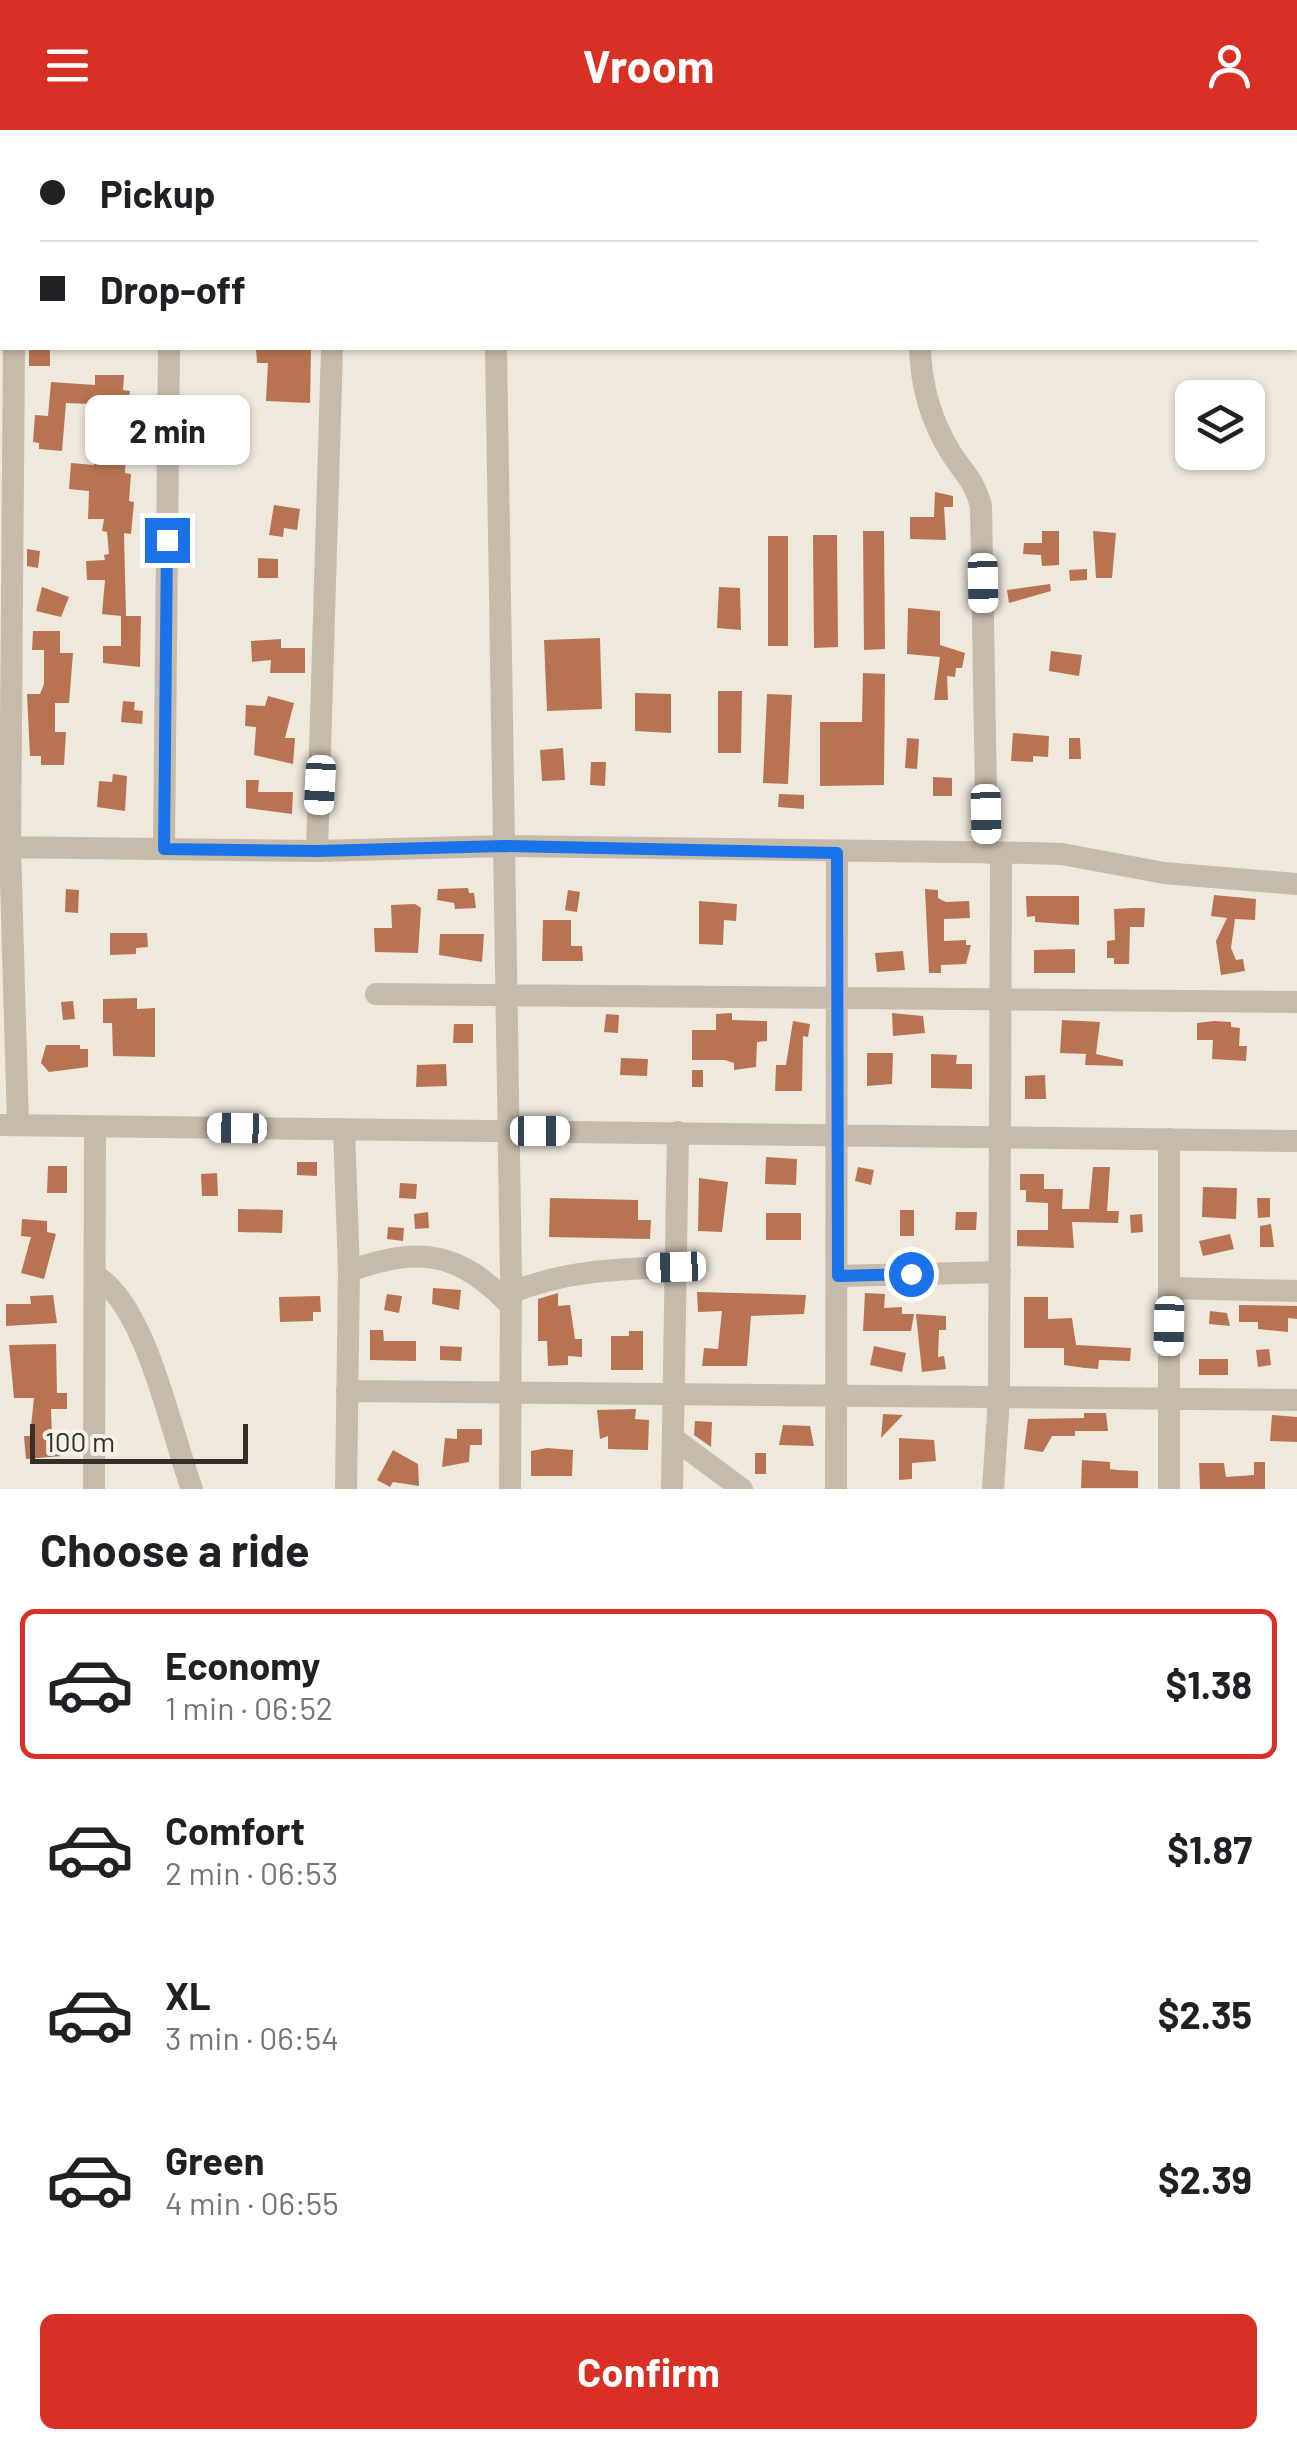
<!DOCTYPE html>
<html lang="en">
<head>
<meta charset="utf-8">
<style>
  :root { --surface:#fff; --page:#f6f6f6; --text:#202124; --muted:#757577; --line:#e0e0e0; --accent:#d93025 }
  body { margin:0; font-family:Barlow,sans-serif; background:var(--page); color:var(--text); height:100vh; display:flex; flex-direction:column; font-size:38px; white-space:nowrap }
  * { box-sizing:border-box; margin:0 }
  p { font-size:32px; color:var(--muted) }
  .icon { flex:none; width:55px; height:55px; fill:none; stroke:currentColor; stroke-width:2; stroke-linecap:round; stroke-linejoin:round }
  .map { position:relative; height:1359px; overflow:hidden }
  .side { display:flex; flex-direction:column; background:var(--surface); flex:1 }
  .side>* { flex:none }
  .guide { position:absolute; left:0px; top:0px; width:1298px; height:220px; box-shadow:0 2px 8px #0004; display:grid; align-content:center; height:220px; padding:0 40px; background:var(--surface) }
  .controls { position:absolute; left:1175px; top:250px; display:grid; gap:20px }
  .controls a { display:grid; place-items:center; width:90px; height:90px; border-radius:15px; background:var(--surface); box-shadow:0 2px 8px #0004; font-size:50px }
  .scale { position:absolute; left:30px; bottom:25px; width:218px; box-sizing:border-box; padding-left:10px; border:5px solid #352e29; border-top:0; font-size:28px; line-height:35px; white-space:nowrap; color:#352e29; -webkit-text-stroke:8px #f7f2e9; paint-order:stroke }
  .end { position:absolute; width:45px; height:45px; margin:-22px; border:12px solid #1a73e8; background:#fff; box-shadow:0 0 0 5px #fff }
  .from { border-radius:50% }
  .bubble { position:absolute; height:70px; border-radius:15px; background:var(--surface); box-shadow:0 2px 8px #0004; font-size:32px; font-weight:700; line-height:70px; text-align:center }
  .car { position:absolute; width:30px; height:60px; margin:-30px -15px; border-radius:12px; box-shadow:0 0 8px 2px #0007; background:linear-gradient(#fff 24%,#345 0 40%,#fff 0 76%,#345 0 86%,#fff 0) }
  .guide b { display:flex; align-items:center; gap:35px; height:95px; font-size:38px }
  .guide b+b { border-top:2px solid var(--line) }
  .guide i { width:25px; height:25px; background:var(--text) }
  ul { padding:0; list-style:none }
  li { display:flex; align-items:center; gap:30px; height:150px; margin:0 20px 15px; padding:0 20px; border:5px solid transparent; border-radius:15px }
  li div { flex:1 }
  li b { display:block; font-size:38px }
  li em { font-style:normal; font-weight:700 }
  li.active { border-color:var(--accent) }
  li>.icon { width:90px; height:90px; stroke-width:1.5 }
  h2 { padding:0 40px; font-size:45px; line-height:120px }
  .action { display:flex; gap:20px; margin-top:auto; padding:20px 40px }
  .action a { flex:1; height:115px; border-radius:15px; background:var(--accent); color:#fff; font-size:40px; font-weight:700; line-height:115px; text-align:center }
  header { display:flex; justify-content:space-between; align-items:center; height:130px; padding:0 40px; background:var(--accent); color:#fff; font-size:45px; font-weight:700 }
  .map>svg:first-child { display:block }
  .building { fill:#b87452 }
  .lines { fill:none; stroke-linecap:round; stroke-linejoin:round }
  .minor { stroke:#c6baaa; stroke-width:22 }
  .route { stroke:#1a73e8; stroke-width:12 }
</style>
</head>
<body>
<header><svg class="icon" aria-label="menu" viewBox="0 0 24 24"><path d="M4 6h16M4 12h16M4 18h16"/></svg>Vroom<svg class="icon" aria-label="person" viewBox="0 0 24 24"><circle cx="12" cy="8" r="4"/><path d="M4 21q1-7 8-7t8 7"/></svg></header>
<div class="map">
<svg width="1297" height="1359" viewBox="0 0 1297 1359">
  <rect width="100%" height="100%" fill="#efe8dd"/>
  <!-- building -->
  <path class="building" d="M29 218 50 219V236H29Z
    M256 218H311L310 273 266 271 268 233H257Z
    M95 245H124L123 260 130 261 125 293 135 294 134 321H126L125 343 131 344 129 371 134 372 131 404 124 403 126 486H141L140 537 103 533V516H121V486L102 484 105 450H87L86 431 105 430 104 425 109 424 107 402 102 401 104 389H88L89 361 69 359 71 333 94 335 95 307 86 306 89 274 66 273 62 321 39 319V313L33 312 35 285 48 286 51 252 95 255Z
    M935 362 953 366V377H944L946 410 910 409V387H934Z
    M274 375 300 379 297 400 284 398 283 407 269 405Z
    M863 401H884L885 519 864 520Z
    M1042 401H1059V435L1042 436 1041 425 1023 424 1024 413H1042Z
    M1093 401 1116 403 1112 448H1096Z
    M813 405H837L838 517 814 518Z
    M768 406H788V516H768Z
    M27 419 40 421 38 438 27 436Z
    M258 428 278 429V448H258Z
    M1087 439V450L1070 451 1069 440Z
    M1050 454 1051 461 1009 473 1007 460Z
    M42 457 69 467 61 487 36 481Z
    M719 457 740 458 741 500 717 498Z
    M908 478 940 481V515L965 523 962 538H956L955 547 947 546 948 570H934L940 527 907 524Z
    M33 501H60V523H73L69 573H55V602H66L64 635H41V626H30L27 564H40L44 554V520H32Z
    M600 508 602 579 547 581 544 510Z
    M281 509V518H305V543H270L271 530 252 532 251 511Z
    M1051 521 1082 525 1079 546 1049 541Z
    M863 543 885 544 884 655 820 656V592H862Z
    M718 561H742L741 623H718Z
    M635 563 671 564V603L635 601Z
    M767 564 792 565 788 654 763 653Z
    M268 566 294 573 285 608H295L293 634 254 625 256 597 245 596 246 575 265 576Z
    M123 571 135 572 134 580 143 581 142 594 121 592Z
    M1013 603 1049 606 1048 627 1033 626V632L1011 631Z
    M907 608 919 609 917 639 905 638Z
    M1069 608H1080L1081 629H1069Z
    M563 618 565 650 542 651 540 620Z
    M591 632H606L605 656 590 655Z
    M113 644 127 646 125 681 97 677 99 651 112 652Z
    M933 647 952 648V666H933Z
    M246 650H259L258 662H293L292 684 246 678Z
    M779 664 804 665V679L778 677Z
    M468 758 469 763H474L476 778 455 779 454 773 437 770 438 759Z
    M66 759 79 760 78 783 65 782Z
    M925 759 938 760V768L946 772 969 771 970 788 944 789V811L966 810V815H971L966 834 941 835V843H929Z
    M568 760 580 762 577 782 565 780Z
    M1214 765 1256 769 1255 790 1235 789 1231 818 1236 830 1243 829 1245 841 1221 845 1216 811 1227 788 1211 786Z
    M1026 766H1079V795L1035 792V786L1027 787Z
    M699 771 737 774 736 791 724 790 723 815 699 814Z
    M415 774 421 778 418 823 375 822 374 798H392L391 775Z
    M1132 778H1145L1144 797H1130L1129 834H1114V828H1107V811L1115 810 1114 779Z
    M543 790H571V816H582L583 831H542Z
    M110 803H147L148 817 136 818V824L110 825Z
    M440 804H484L482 832 439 825Z
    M1075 819V843H1034V820Z
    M903 821 905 840 877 842 875 823Z
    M137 868V879L155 878V927L113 926 112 893H103V869Z
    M73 871 75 889 63 890 61 872Z
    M732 883V890L767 891V911L757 912 756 937 734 940V933L725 930H692V900H716V884Z
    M892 883 923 886 925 903 893 906Z
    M606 884 619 885 618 903 604 902Z
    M1062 890 1100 892 1096 924 1123 930V936L1085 935 1086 924 1060 923Z
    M793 891 810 894 808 907 803 906 802 961H775L776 935H786Z
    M1214 891 1231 892V897L1240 898 1239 916H1247L1246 931 1212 929 1213 910H1197V893Z
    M454 894H473V913H453Z
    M46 915H80V919H88V937L49 942 41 933Z
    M867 923H893L892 954 867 956Z
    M931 924 957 925 956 934H972V959L931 958Z
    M621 928 648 929 647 946 620 945Z
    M446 934 447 956 416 957 417 935Z
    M692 940H703V957H692Z
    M1045 945 1046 969H1025V946Z
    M766 1027 797 1029 796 1055 765 1054Z
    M297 1032H317V1046L297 1045Z
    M48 1036H67V1063H47Z
    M858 1037 874 1040 871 1055 855 1051Z
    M1093 1037H1110L1107 1081H1119L1118 1093 1072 1092 1074 1118 1017 1116V1100H1048V1073L1026 1072V1060H1020V1044H1044V1059H1063L1062 1079H1089Z
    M217 1043 218 1066H202L201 1044Z
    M699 1048 728 1052 722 1102 698 1101Z
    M400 1053 417 1054 416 1069 399 1068Z
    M1203 1057 1237 1058 1236 1089 1202 1087Z
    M550 1068 638 1070V1090H651L650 1109 549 1107Z
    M1257 1068H1270V1087L1258 1088Z
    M238 1079 283 1080 282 1103 238 1102Z
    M900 1080H914V1106H900Z
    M428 1082 429 1098 415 1099 414 1084Z
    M956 1082H977L976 1100H955Z
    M766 1083H801V1110H766Z
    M1142 1084 1143 1102 1131 1103 1130 1085Z
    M22 1089 47 1091V1102L56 1104 44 1149 21 1143 31 1107 21 1106Z
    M1271 1094 1274 1117H1260V1096Z
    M388 1097 404 1098 403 1111 387 1109Z
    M1230 1104 1234 1119 1203 1126 1199 1111Z
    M433 1158 461 1160 459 1180 432 1174Z
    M697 1162 806 1165 804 1184 751 1186 747 1236H702L704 1218 718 1219 722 1181 698 1182Z
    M558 1163V1176L570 1175 575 1209H582V1227L568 1226V1235L548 1236 547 1211H538V1169Z
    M865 1163 885 1164 884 1178 902 1177V1184H914L911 1201H863Z
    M387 1164 402 1166 399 1183 384 1180Z
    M53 1165 57 1193 6 1196V1174H31L30 1166Z
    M320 1166 321 1182H313V1191L280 1192 279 1167Z
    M1024 1167H1048V1189L1072 1188 1076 1215 1131 1218 1130 1231 1099 1230 1098 1239 1085 1238 1064 1235V1218H1024Z
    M1239 1175 1297 1176V1189L1288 1188V1202L1258 1199V1192H1239Z
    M1210 1181 1227 1183 1230 1196 1209 1194Z
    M916 1184 946 1186V1200H939L938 1227 944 1226 946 1239 922 1242Z
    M370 1200H383L384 1211H416V1231L370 1230Z
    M629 1201H643V1240H611V1206H629Z
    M56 1214 57 1263H67V1279H51L52 1304H60L62 1326 26 1329 24 1306H30L34 1268H14L9 1215Z
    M440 1216 462 1217 461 1231 440 1230Z
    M874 1216 906 1223 902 1242 870 1235Z
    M1269 1219 1271 1235 1258 1237 1256 1220Z
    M1199 1229H1228V1245H1199Z
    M636 1279 635 1289 649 1290 648 1320 608 1319V1306L600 1309 597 1280Z
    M1084 1283H1106L1108 1301H1075V1306H1052L1043 1322 1024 1319 1028 1289 1084 1288Z
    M883 1284 903 1285 881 1308Z
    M1272 1285 1297 1287V1312L1270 1311Z
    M695 1291 712 1292 711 1317 694 1305Z
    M783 1295 810 1296 814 1316 779 1315Z
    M457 1299H482V1315H470L469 1332 442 1337 445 1308 457 1309Z
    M899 1308 934 1310 936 1331 912 1333V1349L899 1350Z
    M547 1318 573 1320 572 1346H531V1321Z
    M393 1320 418 1334 419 1356 393 1352 390 1357 377 1350Z
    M755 1323H766V1344H755Z
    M1082 1330 1110 1332V1339L1117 1340 1138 1341V1358H1081Z
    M1254 1332H1265V1359H1200L1199 1333H1224L1226 1347 1254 1345Z"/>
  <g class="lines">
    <!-- minor -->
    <path class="minor" d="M108 2V0
      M345 2V0
      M371 2 439 0
      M507 2V0
      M667 2V0
      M834 2V0
      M927 2V0
      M0 23H2
      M0 179H2
      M14 218 10 717 18 995
      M496 218 511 1148 510 1359
      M920 218C921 254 931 291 951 323 964 343 975 352 981 376L987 723
      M0 717 317 721 504 716 1029 723 1062 724 1164 743 1297 754
      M164 719 169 218
      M317 721 332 218
      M376 864 1297 872
      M0 995 1297 1011
      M344 999 349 1141 346 1359
      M349 1141C420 1116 459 1121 511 1176
      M95 1145C147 1176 171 1303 192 1359
      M837 1146 1000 1142
      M1170 1158 1297 1161
      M511 1163C564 1140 620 1139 676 1137
      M347 1261 1297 1270
      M673 1308 742 1359
      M94 1359 95 997
      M672 1359 678 1002
      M836 1359 837 723
      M993 1359 999 1268 1001 723
      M1169 1359V1009"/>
  </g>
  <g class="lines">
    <!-- route -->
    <path class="route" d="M167 410 164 719 317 721 504 716 837 723 838 1146 911 1144"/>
  </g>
</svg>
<div class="controls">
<a><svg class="icon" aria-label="layers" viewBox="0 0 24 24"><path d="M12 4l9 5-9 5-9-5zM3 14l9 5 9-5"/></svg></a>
</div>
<div class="scale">100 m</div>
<i class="end from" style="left:911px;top:1144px"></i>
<i class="end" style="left:167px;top:410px"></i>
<div class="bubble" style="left:85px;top:265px;width:165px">2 min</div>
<i class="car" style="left:983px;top:453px;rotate:179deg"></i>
<i class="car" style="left:320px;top:655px;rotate:183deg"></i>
<i class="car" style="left:986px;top:684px;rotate:179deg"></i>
<i class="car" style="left:237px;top:998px;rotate:271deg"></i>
<i class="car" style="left:540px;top:1001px;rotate:90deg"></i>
<i class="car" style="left:676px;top:1137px;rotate:268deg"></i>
<i class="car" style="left:1169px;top:1196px;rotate:181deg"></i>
<div class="guide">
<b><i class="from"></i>Pickup</b>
<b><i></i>Drop-off</b>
</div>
</div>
<section class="side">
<h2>Choose a ride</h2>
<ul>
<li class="active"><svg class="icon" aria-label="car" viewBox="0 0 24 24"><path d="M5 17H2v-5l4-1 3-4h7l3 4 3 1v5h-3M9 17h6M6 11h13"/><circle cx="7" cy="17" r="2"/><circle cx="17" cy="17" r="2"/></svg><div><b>Economy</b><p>1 min · 06:52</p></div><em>$1.38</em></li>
<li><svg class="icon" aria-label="car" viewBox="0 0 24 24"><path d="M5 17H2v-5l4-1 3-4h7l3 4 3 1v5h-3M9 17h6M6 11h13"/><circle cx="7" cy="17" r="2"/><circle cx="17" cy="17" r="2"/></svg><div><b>Comfort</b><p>2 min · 06:53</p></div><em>$1.87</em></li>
<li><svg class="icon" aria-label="car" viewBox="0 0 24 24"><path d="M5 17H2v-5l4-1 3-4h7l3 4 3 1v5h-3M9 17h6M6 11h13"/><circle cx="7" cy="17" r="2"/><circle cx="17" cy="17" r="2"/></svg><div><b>XL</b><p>3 min · 06:54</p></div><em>$2.35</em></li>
<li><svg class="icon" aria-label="car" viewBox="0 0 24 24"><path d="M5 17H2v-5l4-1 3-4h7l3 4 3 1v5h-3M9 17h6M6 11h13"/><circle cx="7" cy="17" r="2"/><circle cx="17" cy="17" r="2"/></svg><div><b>Green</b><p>4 min · 06:55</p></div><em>$2.39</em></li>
</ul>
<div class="action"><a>Confirm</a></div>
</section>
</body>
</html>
